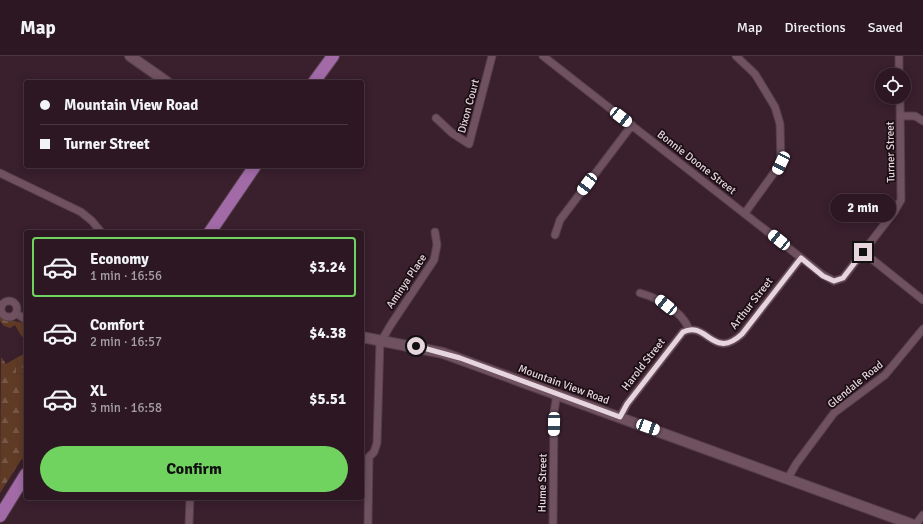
<!DOCTYPE html>
<html lang="en">
<head>
<meta charset="utf-8">
<style>
  :root { --surface:#2c1722; --page:#38242f; --text:#f1f3f6; --muted:#a69fa5; --line:#483640; --accent:#70d35f }
  body { margin:0; font-family:Signika,sans-serif; background:var(--page); color:var(--text); height:100vh; display:flex; flex-direction:column; font-size:15px; white-space:nowrap }
  * { box-sizing:border-box; margin:0 }
  p { font-size:13px; color:var(--muted) }
  .icon { flex:none; width:22px; height:22px; fill:none; stroke:currentColor; stroke-width:2; stroke-linecap:round; stroke-linejoin:round }
  .map { position:relative; flex:1; overflow:hidden }
  .sheet { position:absolute; left:24px; top:174px; width:340px; height:270px; display:flex; flex-direction:column; background:var(--surface); border-radius:4px; box-shadow:0 2px 10px #0003,0 0 0 1px var(--line) }
  .sheet>* { flex:none }
  .banner { position:absolute; left:24px; top:24px; width:340px; height:88px; border-radius:4px; box-shadow:0 2px 10px #0003,0 0 0 1px var(--line); display:grid; align-content:center; height:88px; padding:0 16px; background:var(--surface) }
  .fabs { position:absolute; left:875px; top:12px; display:grid; gap:8px }
  .fabs a { display:grid; place-items:center; width:36px; height:36px; border-radius:50%; background:var(--surface); box-shadow:0 2px 10px #0003,0 0 0 1px var(--line); font-size:20px }
  .end { position:absolute; width:18px; height:18px; margin:-9px; border:5px solid #e7d5dd; background:#111; box-shadow:0 0 0 2px #111 }
  .from { border-radius:50% }
  .bubble { position:absolute; height:28px; border-radius:14px; background:var(--surface); box-shadow:0 2px 10px #0003,0 0 0 1px var(--line); font-size:13px; font-weight:800; line-height:28px; text-align:center }
  .car { position:absolute; width:12px; height:24px; margin:-12px -6px; border-radius:5px; box-shadow:0 0 3px 1px #0007; background:linear-gradient(#fff 24%,#345 0 40%,#fff 0 76%,#345 0 86%,#fff 0) }
  .banner b { display:flex; align-items:center; gap:14px; height:38px; font-size:15px }
  .banner b+b { border-top:1px solid var(--line) }
  .banner i { width:10px; height:10px; background:var(--text) }
  ul { padding:7px 0 0; list-style:none }
  li { display:flex; align-items:center; gap:12px; height:60px; margin:0 8px 6px; padding:0 8px; border:2px solid transparent; border-radius:4px }
  li div { flex:1 }
  li b { display:block; font-size:15px }
  li em { font-style:normal; font-weight:800 }
  li.active { border-color:var(--accent) }
  li>.icon { width:36px; height:36px; stroke-width:1.5 }
  .button { display:flex; gap:8px; margin-top:auto; padding:8px 16px }
  .button a { flex:1; height:46px; border-radius:24px; background:var(--accent); color:#111; font-size:16px; font-weight:800; line-height:46px; text-align:center }
  header { display:flex; align-items:center; gap:24px; box-sizing:border-box; height:56px; padding:0 20px; background:var(--surface); border-bottom:1px solid var(--line) }
  header strong { font-size:19px }
  nav { display:flex; gap:22px; margin-inline-start:auto; font-size:14px }
  .map>svg:first-child { display:block }
  .forest { fill:url(#forest-firs) }
  .park { fill:url(#park-crowns) }
  .lines { fill:none; stroke-linecap:round; stroke-linejoin:round }
  .street-casing { stroke:#543d49; stroke-width:9 }
  .secondary-casing { stroke:#543d49; stroke-width:12 }
  .primary-casing { stroke:#543d49; stroke-width:14 }
  .street { stroke:#6f515f; stroke-width:7 }
  .secondary { stroke:#6f515f; stroke-width:10 }
  .primary { stroke:#a26ba8; stroke-width:12 }
  .route { stroke:#e7d5dd; stroke-width:5 }
  .labels { text-anchor:middle; stroke-width:3.5; stroke-linejoin:round; paint-order:stroke }
  .street-label { font-size:11px; fill:#e7d5dd; stroke:#1a0e13 }
</style>
</head>
<body>
<header>
<strong>Map</strong>
<nav><a>Map</a><a>Directions</a><a>Saved</a></nav>
</header>
<div class="map">
<svg width="923" height="468" viewBox="0 0 923 468">
  <defs>
    <pattern id="forest-firs" width="22" height="20" patternUnits="userSpaceOnUse"><rect width="22" height="20" fill="#5f3b26"/><path d="M5 1l3.5 6h-7zM16 11l3.5 6h-7z" fill="#765645"/></pattern>
    <pattern id="park-crowns" width="20" height="18" patternUnits="userSpaceOnUse"><rect width="20" height="18" fill="#5f3b26"/><path d="M2 6a3 3 0 1 1 6 0M12 15a3 3 0 1 1 6 0" fill="none" stroke="#765645"/></pattern>
  </defs>
  <rect width="100%" height="100%" fill="#3a1f2d"/>
  <!-- forest -->
  <path class="forest" d="M0 260C7 267 17 263 26 269L23 274 26 276V279L22 281 15 269 10 272 4 270 0 265Z
    M1 301 6 308 18 301 16 317 26 319V401L21 404 0 437Z"/>
  <!-- park -->
  <path class="park" d="M26 297V319L16 317 18 301Z"/>
  <g class="lines">
    <defs>
      <path id="street" d="M543 0 823 219 834 225 843 222 894 156 901 144 900 41
        M736 0 755 18 775 51 780 68 781 107 745 157
        M899 0V19
        M901 60H915L923 65
        M436 62 452 77 469 88 492 0
        M0 117 81 156 92 165 101 176
        M555 179 560 164 632 69
        M863 196 923 244
        M640 237C658 242 681 254 689 273
        M1 253a8 8 0 1 1 16 0a8 8 0 1 1-16 0Z
        M16 257 26 264
        M382 284 390 270 434 204 437 189 435 176
        M620 361 627 348 683 276C707 264 713 305 742 278L801 202
        M369 401 374 396 377 387 380 284
        M788 422 796 408 834 357 885 319 923 273
        M189 468 190 442
        M368 468 369 401
        M553 468 554 356 557 338
        M916 468 923 459"/>
      <path id="secondary" d="M130 0 167 26
        M362 281 443 297 911 468"/>
      <path id="primary" d="M314 26 333 0
        M210 176 255 110
        M0 460 26 418"/>
    </defs>
    <!-- street casing -->
    <use href="#street" class="street-casing"/>
    <!-- secondary casing -->
    <use href="#secondary" class="secondary-casing"/>
    <!-- primary casing -->
    <use href="#primary" class="primary-casing"/>
    <!-- street -->
    <use href="#street" class="street"/>
    <!-- secondary -->
    <use href="#secondary" class="secondary"/>
    <!-- primary -->
    <use href="#primary" class="primary"/>
  </g>
  <g class="lines">
    <!-- route -->
    <path class="route" d="M416 290 460 302 620 361 627 348 683 276C707 264 713 305 742 278L801 202 823 220 834 225 843 222 863 196"/>
  </g>
  <g class="labels">
    <!-- street labels -->
    <g class="street-label">
      <text transform="translate(468 50) rotate(-75)" y="4">Dixon Court</text>
      <text transform="translate(890 96) rotate(-91)" y="4">Turner Street</text>
      <text transform="translate(697 106) rotate(38)" y="4">Bonnie Doone Street</text>
      <text transform="translate(406 225) rotate(-56)" y="4">Aminya Place</text>
      <text transform="translate(751 247) rotate(-52)" y="4">Arthur Street</text>
      <text transform="translate(643 308) rotate(-52)" y="4">Harold Street</text>
      <text transform="translate(564 328) rotate(20)" y="4">Mountain View Road</text>
      <text transform="translate(855 328) rotate(-39)" y="4">Glendale Road</text>
      <text transform="translate(542 427) rotate(-89)" y="4">Hume Street</text>
    </g>
  </g>
</svg>
<div class="fabs">
<a><svg class="icon" aria-label="locate" viewBox="0 0 24 24"><circle cx="12" cy="12" r="6"/><path d="M12 2v4M12 18v4M2 12h4M18 12h4"/></svg></a>
</div>
<i class="end from" style="left:416px;top:290px"></i>
<i class="end" style="left:863px;top:196px"></i>
<div class="bubble" style="left:830px;top:138px;width:66px">2 min</div>
<i class="car" style="left:621px;top:61px;rotate:128deg"></i>
<i class="car" style="left:781px;top:107px;rotate:206deg"></i>
<i class="car" style="left:587px;top:128px;rotate:217deg"></i>
<i class="car" style="left:779px;top:184px;rotate:309deg"></i>
<i class="car" style="left:666px;top:249px;rotate:309deg"></i>
<i class="car" style="left:554px;top:368px;rotate:181deg"></i>
<i class="car" style="left:648px;top:371px;rotate:110deg"></i>
<div class="banner">
<b><i class="from"></i>Mountain View Road</b>
<b><i></i>Turner Street</b>
</div>
<section class="sheet">
<ul>
<li class="active"><svg class="icon" aria-label="car" viewBox="0 0 24 24"><path d="M5 17H2v-5l4-1 3-4h7l3 4 3 1v5h-3M9 17h6M6 11h13"/><circle cx="7" cy="17" r="2"/><circle cx="17" cy="17" r="2"/></svg><div><b>Economy</b><p>1 min · 16:56</p></div><em>$3.24</em></li>
<li><svg class="icon" aria-label="car" viewBox="0 0 24 24"><path d="M5 17H2v-5l4-1 3-4h7l3 4 3 1v5h-3M9 17h6M6 11h13"/><circle cx="7" cy="17" r="2"/><circle cx="17" cy="17" r="2"/></svg><div><b>Comfort</b><p>2 min · 16:57</p></div><em>$4.38</em></li>
<li><svg class="icon" aria-label="car" viewBox="0 0 24 24"><path d="M5 17H2v-5l4-1 3-4h7l3 4 3 1v5h-3M9 17h6M6 11h13"/><circle cx="7" cy="17" r="2"/><circle cx="17" cy="17" r="2"/></svg><div><b>XL</b><p>3 min · 16:58</p></div><em>$5.51</em></li>
</ul>
<div class="button"><a>Confirm</a></div>
</section>
</div>
</body>
</html>
